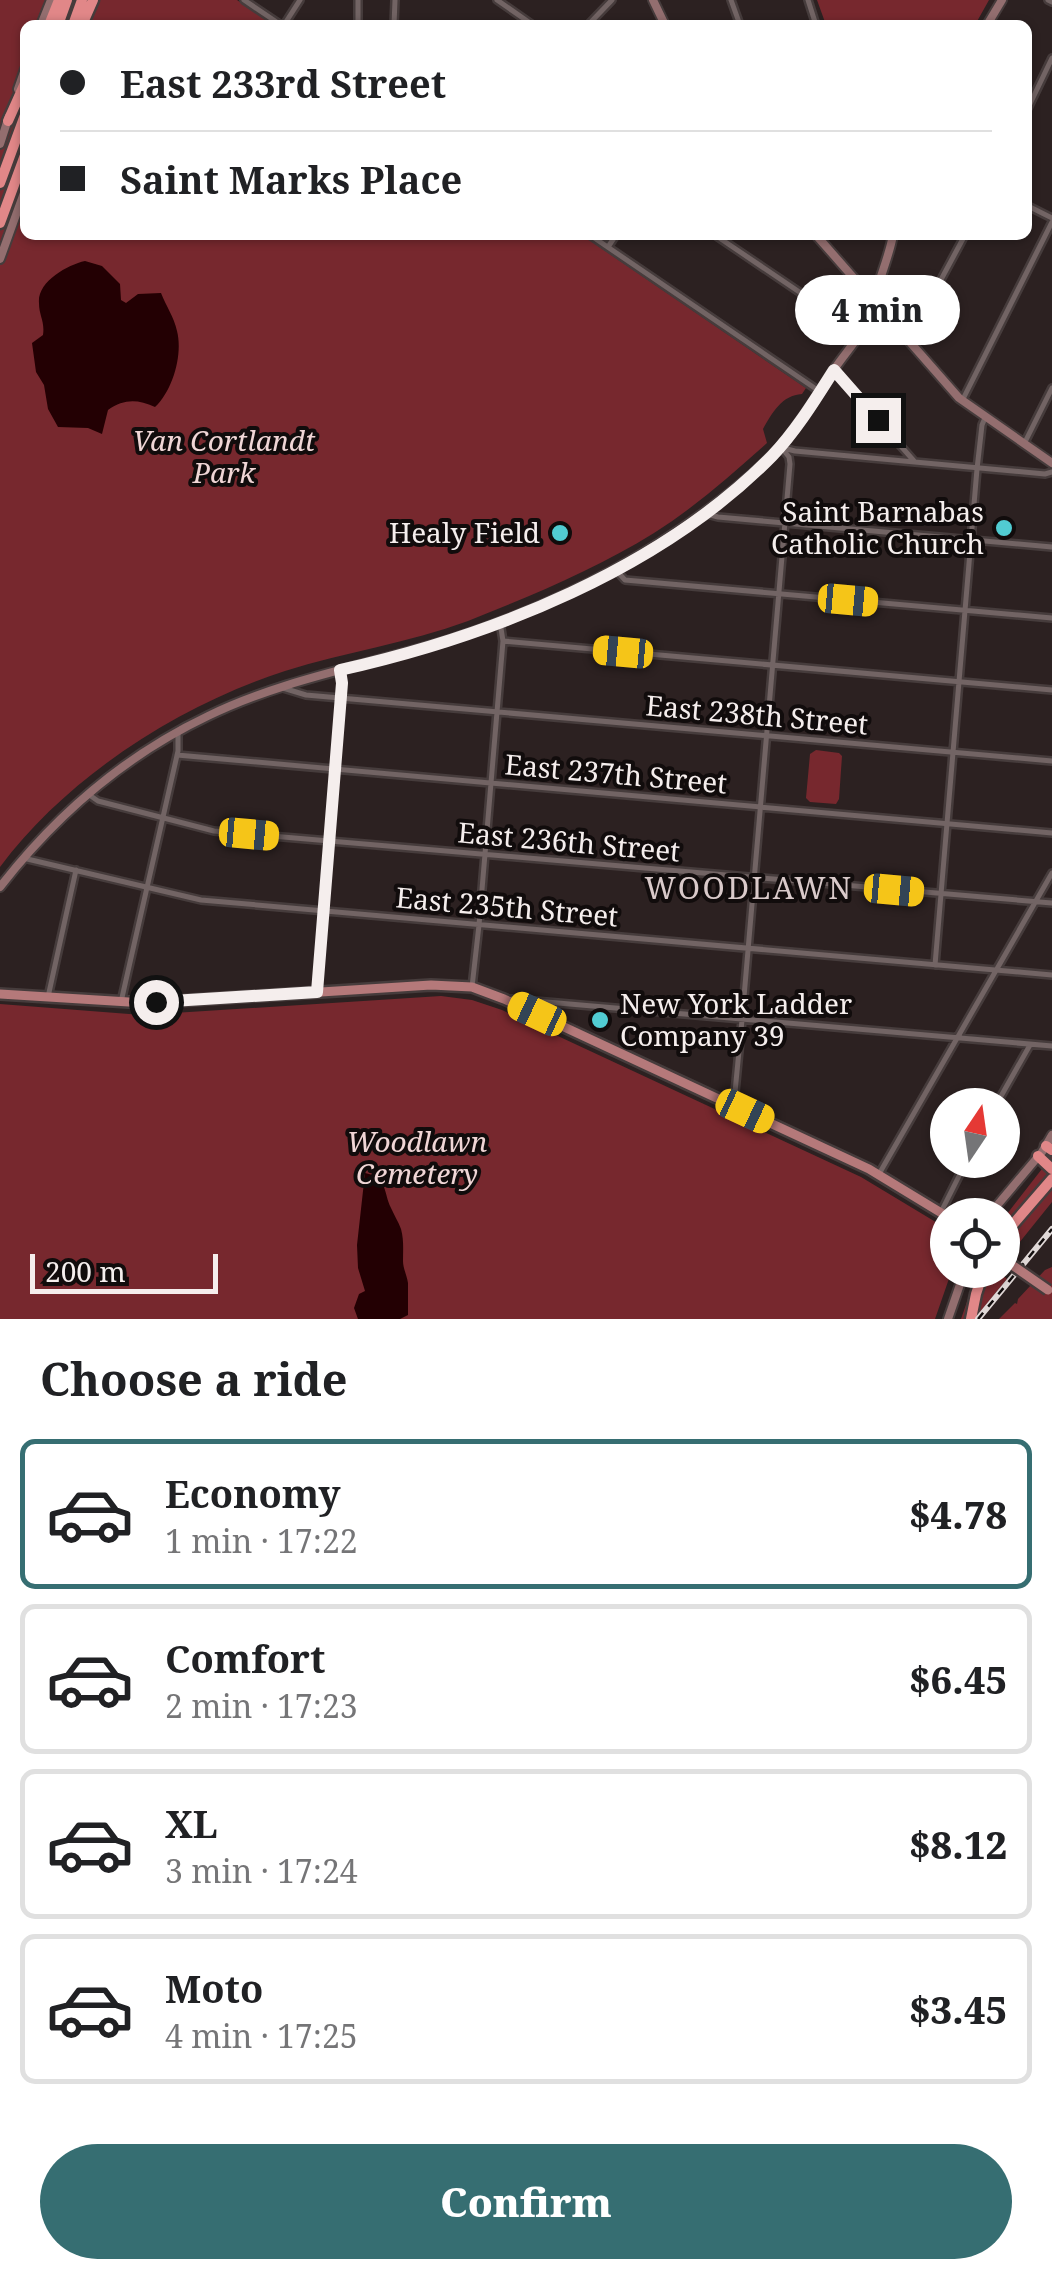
<!DOCTYPE html>
<html lang="en">
<head>
<meta charset="utf-8">
<style>
  :root { --surface:#fff; --page:#f6f6f6; --text:#202124; --muted:#757577; --line:#e0e0e0; --accent:#366e72 }
  body { margin:0; font-family:"Noto Serif",serif; background:var(--page); color:var(--text); height:100vh; display:flex; flex-direction:column; font-size:38px; white-space:nowrap }
  * { box-sizing:border-box; margin:0 }
  p { font-size:32px; color:var(--muted) }
  .icon { flex:none; width:55px; height:55px; fill:none; stroke:currentColor; stroke-width:2; stroke-linecap:round; stroke-linejoin:round }
  .map { position:relative; height:1319px; overflow:hidden }
  .details { display:flex; flex-direction:column; background:var(--surface); flex:1 }
  .details>* { flex:none }
  .hud { position:absolute; left:20px; top:20px; width:1012px; height:220px; border-radius:15px; box-shadow:0 2px 8px #0004; display:grid; align-content:center; height:220px; padding:0 40px; background:var(--surface) }
  .needle { width:65px; rotate:13deg }
  .fabs { position:absolute; left:930px; top:1088px; display:grid; gap:20px }
  .fabs a { display:grid; place-items:center; width:90px; height:90px; border-radius:50%; background:var(--surface); box-shadow:0 2px 8px #0004; font-size:50px }
  .scale { position:absolute; left:30px; bottom:25px; width:188px; box-sizing:border-box; padding-left:10px; border:5px solid #f5eeed; border-top:0; font-size:28px; line-height:35px; white-space:nowrap; color:#f5eeed; -webkit-text-stroke:8px #110c0c; paint-order:stroke }
  .end { position:absolute; width:45px; height:45px; margin:-22px; border:12px solid #f5eeed; background:#111; box-shadow:0 0 0 5px #111 }
  .from { border-radius:50% }
  .bubble { position:absolute; height:70px; border-radius:35px; background:var(--surface); box-shadow:0 2px 8px #0004; font-size:32px; font-weight:800; line-height:70px; text-align:center }
  .car { position:absolute; width:30px; height:60px; margin:-30px -15px; border-radius:12px; box-shadow:0 0 8px 2px #0007; background:linear-gradient(#f5c518 24%,#345 0 40%,#f5c518 0 76%,#345 0 86%,#f5c518 0) }
  .hud b { display:flex; align-items:center; gap:35px; height:95px; font-size:38px }
  .hud b+b { border-top:2px solid var(--line) }
  .hud i { width:25px; height:25px; background:var(--text) }
  ul { padding:0; list-style:none }
  li { display:flex; align-items:center; gap:30px; height:150px; margin:0 20px 15px; padding:0 20px; border:5px solid var(--line); border-radius:15px }
  li div { flex:1 }
  li b { display:block; font-size:38px }
  li em { font-style:normal; font-weight:800 }
  li.selected { border-color:var(--accent) }
  li>.icon { width:90px; height:90px; stroke-width:1.5 }
  h2 { padding:0 40px; font-size:45px; line-height:120px }
  .cta { display:flex; gap:20px; margin-top:auto; padding:20px 40px }
  .cta a { flex:1; height:115px; border-radius:60px; background:var(--accent); color:#fff; font-size:40px; font-weight:800; line-height:115px; text-align:center }
  .map>svg:first-child { display:block }
  .green { fill:#77282e }
  .water { fill:#230003 }
  .lines { fill:none; stroke-linecap:round; stroke-linejoin:round }
  .street-casing { stroke:#463c3c; stroke-width:10 }
  .secondary-casing { stroke:#463c3c; stroke-width:12 }
  .primary-casing { stroke:#463c3c; stroke-width:14 }
  .highway-casing { stroke:#463c3c; stroke-width:15 }
  .street { stroke:#726464; stroke-width:5 }
  .secondary { stroke:#936e6f; stroke-width:8 }
  .primary { stroke:#b5797a; stroke-width:9 }
  .highway { stroke:#e18788; stroke-width:10 }
  .rail-casing { stroke:#e0d8d7; stroke-width:6 }
  .rail { stroke:#110c0c; stroke-width:2.5; stroke-dasharray:8; stroke-linecap:butt }
  .primary-bridge-casing { stroke:#463c3c; stroke-width:14; stroke-linecap:butt }
  .primary-bridge { stroke:#b5797a; stroke-width:9 }
  .route { stroke:#f5eeed; stroke-width:12 }
  .poi-dot { fill:#51ccd2; stroke:#110c0c; stroke-width:4 }
  .labels { text-anchor:middle; stroke-width:8; stroke-linejoin:round; paint-order:stroke }
  .park-label { font-size:28px; font-style:italic; fill:#f0d6d6; stroke:#110c0c }
  .poi-label { font-size:28px; fill:#f5eeed; stroke:#110c0c; text-anchor:end }
  .street-label { font-size:28px; fill:#f5eeed; stroke:#110c0c }
  .neighbourhood-label { font-size:30px; letter-spacing:2.5px; fill:#d9caca; stroke:#110c0c }
</style>
</head>
<body>
<div class="map">
<svg width="1052" height="1319" viewBox="0 0 1052 1319">
  <rect width="100%" height="100%" fill="#2c2121"/>
  <!-- green -->
  <path class="green" d="M0 0H237L274 25H25V235H582L806 388 802 394C782 395 772 413 763 429L767 443C731 475 694 508 654 533 596 569 531 596 468 621 408 643 345 652 285 671 179 705 67 777 0 867Z
    M817 0H989L975 25H826Z
    M816 750 839 753 842 756 839 799 836 804 810 802 806 798 810 754Z
    M441 996 472 1000 502 1010 861 1177 934 1221 947 1232 948 1270H952L935 1319H0V1004L142 1015Z
    M1052 1156V1202L1003 1263V1219Z
    M1052 1267V1319H999L1015 1303 1017 1304 1018 1299 1045 1270Z
    M978 1270H997L1007 1279 974 1319H961Z"/>
  <!-- water -->
  <path class="water" d="M85 261 102 266 120 284 121 300 126 303 138 294 161 293C166 306 174 317 177 331 183 354 173 390 155 407 137 399 124 399 108 410L102 434 88 428 58 427 48 409 44 385 36 372 32 343 43 335C45 321 39 316 39 303 37 282 67 265 85 261Z
    M365 1173C388 1177 383 1192 391 1208 394 1215 398 1221 401 1229 404 1240 403 1250 403 1261 403 1268 407 1276 408 1283 408 1294 408 1305 408 1315L400 1319H358L354 1308 359 1294 365 1291 358 1268 357 1245Z"/>
  <g class="lines">
    <defs>
      <path id="street" d="M244 0 281 25
        M358 0V25
        M497 0 533 25
        M731 0 740 25
        M808 0 816 25
        M1048 0 1052 2
        M284 25 300 0
        M394 25 395 0
        M588 25 612 0
        M1028 108 1052 58
        M1028 206 1052 218
        M590 235 819 391
        M715 235 860 333
        M608 247 616 235
        M908 341 965 235
        M834 370 914 461
        M962 401 1052 222
        M1024 444 1052 388
        M783 448 795 451 1045 474 1052 472
        M703 513 718 517 1052 547
        M615 569 625 580 1052 618
        M503 641 1052 690
        M283 688 306 695 1052 761
        M177 755 1052 833
        M88 794 98 801 214 831 1052 903
        M23 858 201 900 1052 975
        M935 965 977 469 982 425 985 418
        M472 987 479 925 503 641 500 622
        M317 992 342 683 340 671
        M48 997 76 870
        M512 999 1052 1046
        M121 1002 178 751V732
        M731 1105 735 1092 742 1020 790 464 789 457 781 447
        M996 1105 1030 1045
        M879 1174 1052 873
        M941 1212 967 1160"/>
      <path id="secondary" d="M653 0 665 25
        M41 25 51 0
        M987 25 1002 0
        M18 89 25 69
        M0 144 9 116
        M816 235 959 398 1052 463
        M0 259 25 190
        M0 887C56 815 126 755 208 716 286 678 371 665 452 639 550 607 645 560 726 496 745 481 765 464 781 446 801 422 817 397 833 371 845 353 862 335 871 315 875 306 875 295 878 286 883 269 890 252 893 235
        M989 1215 1042 1152 1052 1135
        M948 1319 965 1270"/>
      <path id="primary" d="M0 994 145 1003 431 985 472 987 504 999 869 1169 948 1217"/>
      <path id="highway" d="M49 25 59 0
        M58 25 67 0
        M73 25 82 0
        M82 25 93 0
        M8 121 25 83
        M0 183 25 115
        M0 223 25 155
        M1046 1146 1052 1150
        M1038 1156 1052 1169
        M1002 1237 1052 1179
        M971 1319 976 1294 984 1270"/>
    </defs>
    <!-- street casing -->
    <use href="#street" class="street-casing"/>
    <!-- secondary casing -->
    <use href="#secondary" class="secondary-casing"/>
    <!-- primary casing -->
    <use href="#primary" class="primary-casing"/>
    <!-- highway casing -->
    <use href="#highway" class="highway-casing"/>
    <!-- street -->
    <use href="#street" class="street"/>
    <!-- secondary -->
    <use href="#secondary" class="secondary"/>
    <!-- primary -->
    <use href="#primary" class="primary"/>
    <!-- highway -->
    <use href="#highway" class="highway"/>
    <defs>
      <path id="rail" d="M978 1319 1052 1229"/>
    </defs>
    <!-- rail casing -->
    <use href="#rail" class="rail-casing"/>
    <!-- rail -->
    <use href="#rail" class="rail"/>
    <defs>
      <path id="primary-bridge" d="M1002 1258 1048 1290"/>
    </defs>
    <!-- primary-bridge casing -->
    <use href="#primary-bridge" class="primary-bridge-casing"/>
    <!-- primary-bridge -->
    <use href="#primary-bridge" class="primary-bridge"/>
  </g>
  <g class="lines">
    <!-- route -->
    <path class="route" d="M156 1002 317 992 342 683 340 670C492 636 661 569 772 456 796 431 815 400 834 370L878 420"/>
  </g>
  <!-- markers -->
  <g class="poi-dot">
    <circle cx="1004" cy="528" r="10"/>
    <circle cx="560" cy="533" r="10"/>
    <circle cx="600" cy="1020" r="10"/>
  </g>
  <g class="labels">
    <!-- park labels -->
    <g class="park-label">
      <text x="224" y="451">Van Cortlandt<tspan x="224" dy="32">Park</tspan></text>
      <text x="417" y="1152">Woodlawn<tspan x="417" dy="32">Cemetery</tspan></text>
    </g>
    <!-- poi labels -->
    <g class="poi-label">
      <text x="984" y="522">Saint Barnabas<tspan x="984" dy="32">Catholic Church</tspan></text>
      <text x="540" y="543">Healy Field</text>
      <text x="620" y="1014" text-anchor="start">New York Ladder<tspan x="620" dy="32">Company 39</tspan></text>
    </g>
    <!-- street labels -->
    <g class="street-label">
      <text transform="translate(757 715) rotate(5)" y="10">East 238th Street</text>
      <text transform="translate(616 774) rotate(5)" y="10">East 237th Street</text>
      <text transform="translate(569 842) rotate(5)" y="10">East 236th Street</text>
      <text transform="translate(507 907) rotate(5)" y="10">East 235th Street</text>
    </g>
    <!-- neighbourhood labels -->
    <g class="neighbourhood-label">
      <text x="749" y="899">WOODLAWN</text>
    </g>
  </g>
</svg>
<div class="fabs">
<a><svg class="needle" viewBox="-14 -14 28 28"><path d="M0-13l5 13h-10z" fill="#e53935"/><path d="M0 13l5-13h-10z" fill="#757577"/></svg></a>
<a><svg class="icon" aria-label="locate" viewBox="0 0 24 24"><circle cx="12" cy="12" r="6"/><path d="M12 2v4M12 18v4M2 12h4M18 12h4"/></svg></a>
</div>
<div class="scale">200 m</div>
<i class="end from" style="left:156px;top:1002px"></i>
<i class="end" style="left:878px;top:420px"></i>
<div class="bubble" style="left:795px;top:275px;width:165px">4 min</div>
<i class="car" style="left:848px;top:600px;rotate:95deg"></i>
<i class="car" style="left:623px;top:652px;rotate:275deg"></i>
<i class="car" style="left:249px;top:834px;rotate:95deg"></i>
<i class="car" style="left:894px;top:890px;rotate:95deg"></i>
<i class="car" style="left:537px;top:1014px;rotate:295deg"></i>
<i class="car" style="left:745px;top:1111px;rotate:115deg"></i>
<div class="hud">
<b><i class="from"></i>East 233rd Street</b>
<b><i></i>Saint Marks Place</b>
</div>
</div>
<section class="details">
<h2>Choose a ride</h2>
<ul>
<li class="selected"><svg class="icon" aria-label="car" viewBox="0 0 24 24"><path d="M5 17H2v-5l4-1 3-4h7l3 4 3 1v5h-3M9 17h6M6 11h13"/><circle cx="7" cy="17" r="2"/><circle cx="17" cy="17" r="2"/></svg><div><b>Economy</b><p>1 min · 17:22</p></div><em>$4.78</em></li>
<li><svg class="icon" aria-label="car" viewBox="0 0 24 24"><path d="M5 17H2v-5l4-1 3-4h7l3 4 3 1v5h-3M9 17h6M6 11h13"/><circle cx="7" cy="17" r="2"/><circle cx="17" cy="17" r="2"/></svg><div><b>Comfort</b><p>2 min · 17:23</p></div><em>$6.45</em></li>
<li><svg class="icon" aria-label="car" viewBox="0 0 24 24"><path d="M5 17H2v-5l4-1 3-4h7l3 4 3 1v5h-3M9 17h6M6 11h13"/><circle cx="7" cy="17" r="2"/><circle cx="17" cy="17" r="2"/></svg><div><b>XL</b><p>3 min · 17:24</p></div><em>$8.12</em></li>
<li><svg class="icon" aria-label="car" viewBox="0 0 24 24"><path d="M5 17H2v-5l4-1 3-4h7l3 4 3 1v5h-3M9 17h6M6 11h13"/><circle cx="7" cy="17" r="2"/><circle cx="17" cy="17" r="2"/></svg><div><b>Moto</b><p>4 min · 17:25</p></div><em>$3.45</em></li>
</ul>
<div class="cta"><a>Confirm</a></div>
</section>
</body>
</html>
